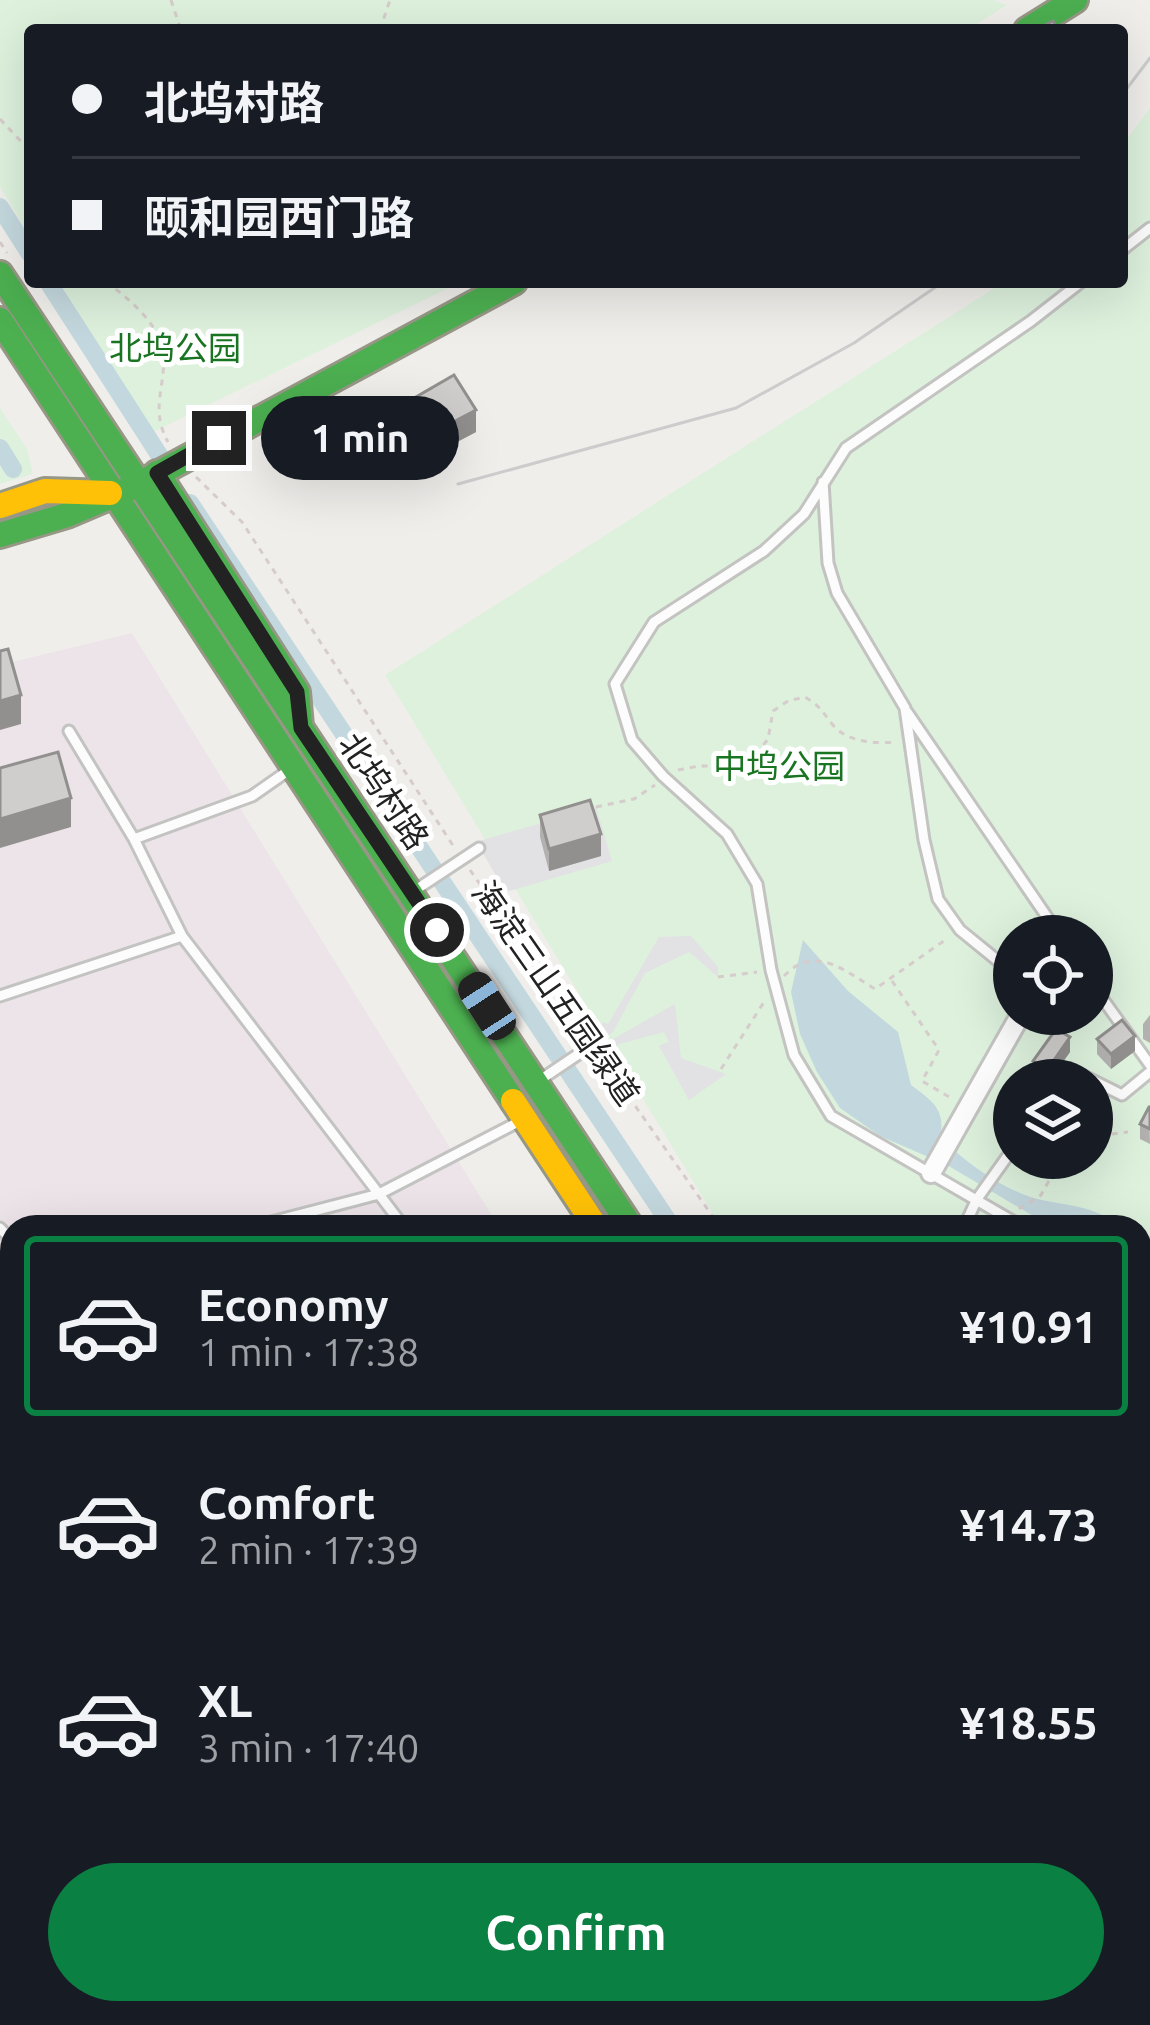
<!DOCTYPE html>
<html lang="en">
<head>
<meta charset="utf-8">
<style>
  :root { --surface:#171b24; --page:#242831; --text:#f1f3f6; --muted:#9ea1a6; --line:#363941; --accent:#0b8043 }
  body { margin:0; font-family:Ubuntu,"Noto Sans SC",sans-serif; background:var(--page); color:var(--text); height:100vh; display:flex; flex-direction:column; font-size:45px; white-space:nowrap }
  * { box-sizing:border-box; margin:0 }
  p { font-size:39px; color:var(--muted) }
  .icon { flex:none; width:66px; height:66px; fill:none; stroke:currentColor; stroke-width:2; stroke-linecap:round; stroke-linejoin:round }
  .map { position:relative; flex:1; overflow:hidden }
  .details { position:absolute; left:0px; top:1215px; width:1152px; height:810px; display:flex; flex-direction:column; background:var(--surface); border-radius:36px 36px 0 0; box-shadow:0 12px 48px #0002 }
  .details>* { flex:none }
  .hud { position:absolute; left:24px; top:24px; width:1104px; height:264px; border-radius:12px; box-shadow:0 12px 48px #0002; display:grid; align-content:center; height:264px; padding:0 48px; background:var(--surface) }
  .fabs { position:absolute; left:993px; top:915px; display:grid; gap:24px }
  .fabs a { display:grid; place-items:center; width:120px; height:120px; border-radius:50%; background:var(--surface); box-shadow:0 12px 48px #0002; font-size:60px }
  .end { position:absolute; width:54px; height:54px; margin:-27px; border:15px solid #222; background:#fff; box-shadow:0 0 0 6px #fff }
  .from { border-radius:50% }
  .bubble { position:absolute; height:84px; border-radius:42px; background:var(--surface); box-shadow:0 12px 48px #0002; font-size:39px; font-weight:700; line-height:84px; text-align:center }
  .car { position:absolute; width:36px; height:72px; margin:-36px -18px; border-radius:15px; box-shadow:0 0 9px 3px #0007; background:linear-gradient(#222 24%,#8ab4d8 0 40%,#222 0 76%,#8ab4d8 0 86%,#222 0) }
  .hud b { display:flex; align-items:center; gap:42px; height:114px; font-size:45px }
  .hud b+b { border-top:3px solid var(--line) }
  .hud i { width:30px; height:30px; background:var(--text) }
  ul { padding:21px 0 0; list-style:none }
  li { display:flex; align-items:center; gap:36px; height:180px; margin:0 24px 18px; padding:0 24px; border:6px solid transparent; border-radius:12px }
  li div { flex:1 }
  li b { display:block; font-size:45px }
  li em { font-style:normal; font-weight:700 }
  li.active { border-color:var(--accent) }
  li>.icon { width:108px; height:108px; stroke-width:1.5 }
  .primary-button { display:flex; gap:24px; margin-top:auto; padding:24px 48px }
  .primary-button a { flex:1; height:138px; border-radius:72px; background:var(--accent); color:#fff; font-size:48px; font-weight:700; line-height:138px; text-align:center }
  .map>svg:first-child { display:block }
  .commercial { fill:#ebe0de }
  .industrial { fill:#ece4e8 }
  .forest { fill:#ccdbc4 }
  .park { fill:#ddf1dd; fill-rule:evenodd }
  .plaza { fill:#e2e1e4 }
  .water { fill:#c3d8de }
  .lines { fill:none; stroke-linecap:round; stroke-linejoin:round }
  .canal { stroke:#c3d8de; stroke-width:18 }
  .lane-casing { stroke:#c3c3c1; stroke-width:15 }
  .street-casing { stroke:#c3c3c1; stroke-width:24 }
  .fast-casing { stroke:#969785; stroke-width:30 }
  .slow-casing { stroke:#969785; stroke-width:30 }
  .path { stroke:#d6cccb; stroke-width:3; stroke-dasharray:6 6; stroke-linecap:butt }
  .lane { stroke:#fdfcfc; stroke-width:9 }
  .street { stroke:#fdfcfc; stroke-width:18 }
  .fast { stroke:#4caf50; stroke-width:24 }
  .slow { stroke:#ffc107; stroke-width:24 }
  .tram { stroke:#ccc; stroke-width:3 }
  .wall { fill:#b3b1af }
  .shaded-wall { fill:#92908f }
  .building { fill:#d0cecc; stroke:#92908f; stroke-width:3 }
  .route { stroke:#222; stroke-width:15 }
  .labels { text-anchor:middle; stroke-width:10; stroke-linejoin:round; paint-order:stroke }
  .park-label { font-size:33px; fill:#1a7522; stroke:#fff }
  .street-label { font-size:33px; fill:#222; stroke:#fff }
</style>
</head>
<body>
<div class="map">
<svg width="1150" height="2025" viewBox="0 0 1150 2025">
  <rect width="100%" height="100%" fill="#f0eeeb"/>
  <!-- commercial -->
  <path class="commercial" d="M577 2013H884L892 2025H522Z"/>
  <!-- industrial -->
  <path class="industrial" d="M132 633 499 1227H12V1767L0 1770V665Z
    M12 1788V2013H392L336 2025H0V1791Z"/>
  <!-- forest -->
  <path class="forest" d="M924 2013H1030L1038 2025H932Z"/>
  <!-- park -->
  <path class="park" d="M0 0H994L1007 5 967 30H30V236L0 187Z
    M1150 108V1782L1140 1788V1227H721L385 675 1004 282H1122V146ZM1014 936H1092V1014H1014ZM1014 1080H1092V1158H1014Z
    M58 282H461L151 433Z
    M0 408 27 449 33 474 0 484Z"/>
  <!-- plaza -->
  <path class="plaza" d="M596 807 612 861 506 892 476 842Z
    M691 936 718 967V977L689 952 645 973 613 1032 595 1044 599 1047 675 1004 681 1058 726 1074 689 1100 659 1046 669 1042 664 1032 619 1044 602 1058 586 1035 604 1022 608 1024 659 937Z"/>
  <!-- water -->
  <path class="water" d="M803 940 848 991 898 1032 911 1085C932 1101 946 1109 940 1137 962 1159 991 1181 1020 1193 1054 1208 1090 1200 1120 1227H1052L947 1165 880 1136 840 1108 817 1072 800 1034 791 992Z"/>
  <g class="lines">
    <!-- canal -->
    <path class="canal" d="M0 207 30 254
      M48 282 172 475
      M0 448 13 469
      M190 503 672 1227
      M1140 1936 1150 1951"/>
    <defs>
      <path id="lane" d="M1122 250 1150 228
        M823 482 828 563 837 593 905 708 924 840 938 899 960 930 1014 974
        M907 712 1060 936
        M69 731 134 839 182 936
        M134 839 252 796 292 768
        M414 891 479 848
        M1092 984 1150 1065
        M0 996 182 936 404 1227
        M1062 1080 1070 1069 1122 1095 1150 1072
        M537 1082 592 1045
        M252 1227 379 1194 524 1119
        M964 1227 977 1199 1014 1147
        M1023 1227 831 1116 794 1055 771 970 757 884 727 834 663 776 632 740 615 684 654 622 764 551 804 514 846 448 1031 321 1081 282
        M0 1228 12 1241
        M1140 1379 1150 1385
        M262 2013 264 2025
        M426 2025 481 2013"/>
      <path id="street" d="M931 1173 1021 1014
        M1140 1845 1150 1838
        M903 2013 911 2025"/>
      <path id="fast" d="M1027 30 1075 0
        M0 274 631 1227
        M0 320 513 1101
        M157 473 297 692 300 726
        M0 535 67 515 135 486 514 282
        M1140 2006 1150 2021
        M1113 2013 1121 2025"/>
      <path id="slow" d="M0 506 45 491 110 493
        M513 1101 596 1227"/>
    </defs>
    <!-- lane casing -->
    <use href="#lane" class="lane-casing"/>
    <!-- street casing -->
    <use href="#street" class="street-casing"/>
    <!-- fast casing -->
    <use href="#fast" class="fast-casing"/>
    <!-- slow casing -->
    <use href="#slow" class="slow-casing"/>
    <!-- path -->
    <path class="path" d="M171 0 181 30
      M380 30 390 0
      M0 119 30 151
      M0 242 7 253
      M106 282C126 296 157 322 162 348 169 383 148 406 168 442
      M196 477 242 522 454 847
      M678 770 699 766H747L768 739 773 711 788 701 805 697C820 706 822 711 832 724 846 742 875 744 896 742
      M596 807 634 799 655 785
      M470 870 585 1034
      M784 976C814 944 844 970 875 989L948 938
      M718 977 757 972
      M892 981 939 1050 922 1081 951 1098
      M601 1057 720 1227
      M721 1069 764 1002
      M1092 1143 1096 1136 1128 1132
      M1019 1209 1041 1195 1055 1170
      M1150 1424 1145 1440 1150 1448
      M1140 1513 1150 1506
      M1141 1861 1150 1874
      M1140 1975 1146 1984"/>
    <!-- lane -->
    <use href="#lane" class="lane"/>
    <!-- street -->
    <use href="#street" class="street"/>
    <!-- fast -->
    <use href="#fast" class="fast"/>
    <!-- slow -->
    <use href="#slow" class="slow"/>
    <!-- tram -->
    <path class="tram" d="M1122 95 1150 58
      M458 484 736 408 854 343 943 282"/>
  </g>
  <!-- wall -->
  <path class="wall" d="M397 408 476 432 421 461 397 430Z
    M540 815 601 856 549 871 540 837Z
    M1150 1015V1043L1143 1039V1024Z
    M1097 1039 1135 1051 1111 1069 1097 1054Z
    M1070 1052 1050 1080H1039L1033 1076V1061Z
    M1149 1107 1150 1144 1140 1139V1124Z"/>
  <!-- shaded-wall -->
  <path class="shaded-wall" d="M476 410V432L421 461V439Z
    M21 695V724L0 730V701Z
    M71 798V827L0 848V819Z
    M601 834V856L549 871V849Z
    M1135 1036V1051L1111 1069V1054Z
    M1070 1037V1052L1050 1080H1047V1070Z
    M12 1337V1366L0 1369V1340Z
    M12 1497V1526L0 1529V1500Z
    M12 1603V1632L0 1635V1606Z
    M12 1714V1744L0 1746V1717Z
    M12 1840V1870L0 1872V1843Z
    M287 2013H369L313 2025H287Z"/>
  <!-- building -->
  <path class="building" d="M1053 21 1057 30H1036Z
    M454 375 476 410 421 439 397 408Z
    M8 649 21 695 0 701V651Z
    M58 752 71 798 0 819V768Z
    M590 800 601 834 549 849 540 815Z
    M1122 1020 1135 1036 1111 1054 1097 1039Z
    M1056 1029 1070 1037 1047 1070 1033 1061Z
    M1149 1107H1150V1129L1140 1124Z
    M12 1298V1337L0 1340V1301Z
    M12 1460V1497L0 1500V1462Z
    M12 1566V1603L0 1606V1569Z
    M12 1677V1714L0 1717V1680Z
    M12 1790V1840L0 1843V1792Z
    M12 2003V2013H123L126 2025H0V2005Z
    M562 2013H573L576 2025H503Z
    M608 2013H707L708 2025H610Z
    M746 2013H855L869 2025H739Z
    M904 2016 911 2025H894Z"/>
  <g class="lines">
    <!-- route -->
    <path class="route" d="M219 438 157 473 297 692 301 728 437 930"/>
  </g>
  <g class="labels">
    <!-- park labels -->
    <g class="park-label">
      <text x="175" y="360">北坞公园</text>
      <text x="779" y="778">中坞公园</text>
    </g>
    <!-- street labels -->
    <g class="street-label">
      <text transform="translate(384 791) rotate(56)" y="12">北坞村路</text>
      <text transform="translate(556 993) rotate(55)" y="12">海淀三山五园绿道</text>
    </g>
  </g>
</svg>
<div class="fabs">
<a><svg class="icon" aria-label="locate" viewBox="0 0 24 24"><circle cx="12" cy="12" r="6"/><path d="M12 2v4M12 18v4M2 12h4M18 12h4"/></svg></a>
<a><svg class="icon" aria-label="layers" viewBox="0 0 24 24"><path d="M12 4l9 5-9 5-9-5zM3 14l9 5 9-5"/></svg></a>
</div>
<i class="end from" style="left:437px;top:930px"></i>
<i class="end" style="left:219px;top:438px"></i>
<div class="bubble" style="left:261px;top:396px;width:198px">1 min</div>
<i class="car" style="left:487px;top:1006px;rotate:327deg"></i>
<div class="hud">
<b><i class="from"></i>北坞村路</b>
<b><i></i>颐和园西门路</b>
</div>
<section class="details">
<ul>
<li class="active"><svg class="icon" aria-label="car" viewBox="0 0 24 24"><path d="M5 17H2v-5l4-1 3-4h7l3 4 3 1v5h-3M9 17h6M6 11h13"/><circle cx="7" cy="17" r="2"/><circle cx="17" cy="17" r="2"/></svg><div><b>Economy</b><p>1 min · 17:38</p></div><em>¥10.91</em></li>
<li><svg class="icon" aria-label="car" viewBox="0 0 24 24"><path d="M5 17H2v-5l4-1 3-4h7l3 4 3 1v5h-3M9 17h6M6 11h13"/><circle cx="7" cy="17" r="2"/><circle cx="17" cy="17" r="2"/></svg><div><b>Comfort</b><p>2 min · 17:39</p></div><em>¥14.73</em></li>
<li><svg class="icon" aria-label="car" viewBox="0 0 24 24"><path d="M5 17H2v-5l4-1 3-4h7l3 4 3 1v5h-3M9 17h6M6 11h13"/><circle cx="7" cy="17" r="2"/><circle cx="17" cy="17" r="2"/></svg><div><b>XL</b><p>3 min · 17:40</p></div><em>¥18.55</em></li>
</ul>
<div class="primary-button"><a>Confirm</a></div>
</section>
</div>
</body>
</html>
